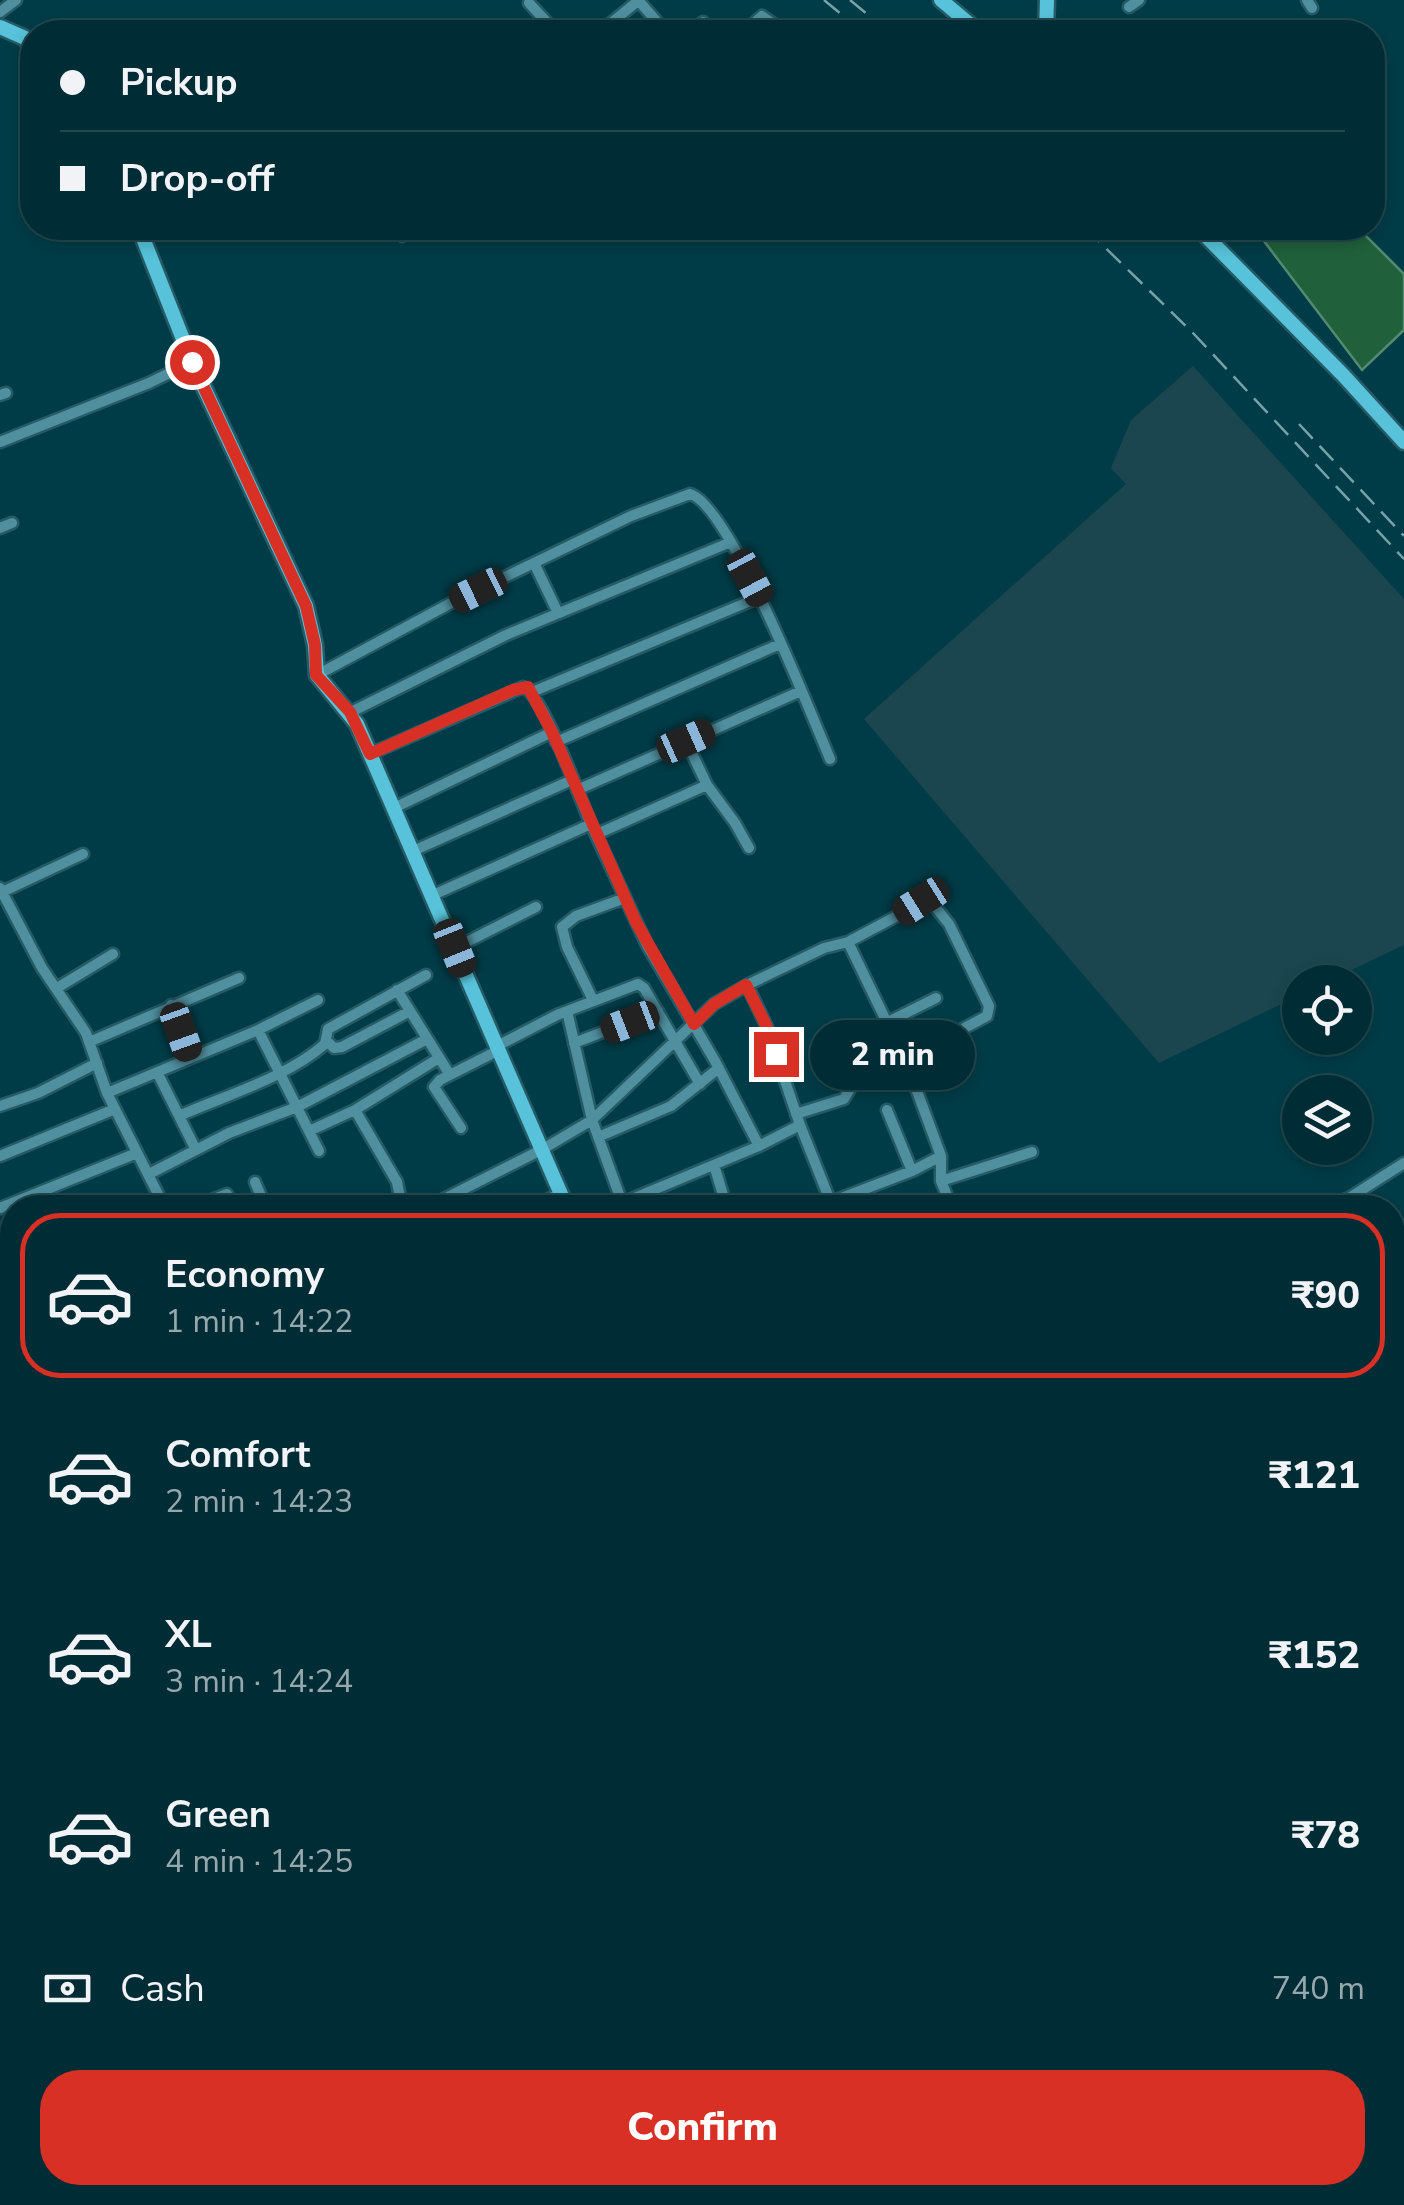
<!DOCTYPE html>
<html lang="en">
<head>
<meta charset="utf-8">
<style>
  :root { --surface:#002d35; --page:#0a353d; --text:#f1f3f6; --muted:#95a8ad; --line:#224950; --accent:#d93025 }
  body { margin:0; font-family:"Nunito Sans",sans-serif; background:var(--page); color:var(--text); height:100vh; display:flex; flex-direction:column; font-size:38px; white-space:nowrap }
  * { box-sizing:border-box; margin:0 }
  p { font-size:32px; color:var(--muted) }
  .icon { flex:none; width:55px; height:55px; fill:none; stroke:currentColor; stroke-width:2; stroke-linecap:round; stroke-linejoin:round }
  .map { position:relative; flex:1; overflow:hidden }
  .panel { position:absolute; left:0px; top:1195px; width:1405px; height:1010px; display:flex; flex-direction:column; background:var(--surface); border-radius:40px 40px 0 0; box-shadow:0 5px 15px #0003,0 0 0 2px var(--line) }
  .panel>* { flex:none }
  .banner { position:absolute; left:20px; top:20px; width:1365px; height:220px; border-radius:40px; box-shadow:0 5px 15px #0003,0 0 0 2px var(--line); display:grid; align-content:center; height:220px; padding:0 40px; background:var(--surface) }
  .tools { position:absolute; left:1282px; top:965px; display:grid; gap:20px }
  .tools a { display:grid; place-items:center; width:90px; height:90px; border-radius:50%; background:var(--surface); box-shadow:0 5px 15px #0003,0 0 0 2px var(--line); font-size:50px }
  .end { position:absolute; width:45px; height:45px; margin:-22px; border:12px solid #d93025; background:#fff; box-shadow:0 0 0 5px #fff }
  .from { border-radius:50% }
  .bubble { position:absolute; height:70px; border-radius:35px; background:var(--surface); box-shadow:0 5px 15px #0003,0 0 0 2px var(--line); font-size:32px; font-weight:800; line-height:70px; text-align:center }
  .car { position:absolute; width:30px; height:60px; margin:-30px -15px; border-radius:12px; box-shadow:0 0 8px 2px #0007; background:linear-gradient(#222 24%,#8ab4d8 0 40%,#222 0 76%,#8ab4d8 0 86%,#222 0) }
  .banner b { display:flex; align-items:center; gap:35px; height:95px; font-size:38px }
  .banner b+b { border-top:2px solid var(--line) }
  .banner i { width:25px; height:25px; background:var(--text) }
  ul { padding:18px 0 0; list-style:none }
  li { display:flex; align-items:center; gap:30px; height:165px; margin:0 20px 15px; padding:0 20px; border:5px solid transparent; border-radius:40px }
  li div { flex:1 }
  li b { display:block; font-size:38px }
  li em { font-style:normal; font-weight:800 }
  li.selected { border-color:var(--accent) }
  li>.icon { width:90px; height:90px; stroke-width:1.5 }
  .pay { display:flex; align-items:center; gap:25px; height:110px; padding:0 40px; font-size:38px }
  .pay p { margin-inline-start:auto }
  .primary-button { display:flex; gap:20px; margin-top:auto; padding:20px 40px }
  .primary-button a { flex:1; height:115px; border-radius:40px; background:var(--accent); color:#fff; font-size:40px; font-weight:800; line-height:115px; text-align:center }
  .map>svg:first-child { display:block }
  .built { fill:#1b464f }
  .water { fill:#20613b; stroke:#528a72; stroke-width:2.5 }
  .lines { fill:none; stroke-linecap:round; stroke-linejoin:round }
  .street-casing { stroke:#245b66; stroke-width:15 }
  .secondary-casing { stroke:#245b66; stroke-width:19 }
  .street { stroke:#508f9e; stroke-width:10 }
  .secondary { stroke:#57c2d9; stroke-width:14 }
  .rail { stroke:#76a2ab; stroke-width:2.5; stroke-dasharray:20 10; stroke-linecap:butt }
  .route { stroke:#d93025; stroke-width:12 }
</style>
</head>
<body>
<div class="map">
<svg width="1404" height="2205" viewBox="0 0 1404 2205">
  <rect width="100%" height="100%" fill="#003c47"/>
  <!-- built -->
  <path class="built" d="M1193 366 1404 599V945L1326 982H1300V995L1159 1063 864 719 1126 484 1111 468 1131 420Z
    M1404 1379V1503L1393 1490V1386Z
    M1404 1848V2205H1157L1147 2193 1392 2192V1857Z"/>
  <!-- water -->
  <path class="water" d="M1254 228H1358L1404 274V330L1362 370Z"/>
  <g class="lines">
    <defs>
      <path id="street" d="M638 0 666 32
        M1307 0 1312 8
        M529 3 556 32
        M1129 7 1139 0
        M0 12 16 0
        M600 32 638 1
        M691 32 703 22
        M744 32 762 16 785 32
        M399 228 402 236
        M0 395 6 393
        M0 442 149 383 192 362
        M0 528 12 523
        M534 563 558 613
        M317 675 451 603 631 516 690 494C729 504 811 714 830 759
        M532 692 760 597
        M351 712 506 635 731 542
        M686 741 707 785 735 823 749 848
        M556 742 780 644
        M370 754 523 687C543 694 580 799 591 824L433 895
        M577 790 801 691
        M394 808 552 732
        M591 824 647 945 715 1061 759 1146
        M597 834 707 785
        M413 851 572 780
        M0 888 42 968 86 1033 107 1093 165 1208
        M2 892 83 854
        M455 948 536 907
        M57 988 113 954
        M397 990 450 1075
        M593 1000 567 947 562 927 576 916 625 898
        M171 1005 190 1058
        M567 1011 592 1120 624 1208
        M888 1022 936 998
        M258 1030 319 1151
        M326 1040 334 1048 342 1047 410 1011
        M89 1042 239 978
        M574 1043 658 1011
        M497 1046 557 1015 638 984 644 988 700 1084
        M157 1072 196 1150
        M107 1093 258 1030 318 1000
        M0 1106 38 1093 97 1063
        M355 1110 397 1182 402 1208
        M887 1110 912 1171
        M796 1114 844 1099 850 1089V1069L899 1046
        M179 1116C226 1095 286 1078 325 1044L328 1029 426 975
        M461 1128 434 1087 440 1080 499 1050
        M309 1131 355 1110 439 1058
        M598 1137 671 1106 719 1068
        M0 1156 115 1109
        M714 1165 727 1208
        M149 1174 229 1133 297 1107 427 1039
        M941 1181 1032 1152
        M255 1182 266 1208
        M1349 1198 1404 1163
        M622 1203 759 1146 800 1125
        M0 1208 137 1153
        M191 1208 227 1194
        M341 1208 342 1207
        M426 1208 543 1149 592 1120 714 1004 747 985
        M531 1208 561 1193
        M815 1208 912 1171 941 1156
        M833 1208 800 1125 766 1025 747 985 824 948 848 942
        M952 1208 941 1181V1156L907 1064 848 942 929 899 949 924 989 1006 987 1016 957 1032
        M1321 1208 1349 1198 1356 1208
        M1392 1253 1404 1267
        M0 1270 12 1267
        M0 1323 12 1389
        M1392 1333 1404 1327
        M0 1410 12 1403
        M1392 1606 1404 1625
        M1392 1692 1404 1685
        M1 1905 12 1932
        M0 2044 12 2048
        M451 2192 461 2205
        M617 2192 626 2205
        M670 2192 683 2205
        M868 2192 879 2205
        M977 2192 988 2205
        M212 2205 213 2192
        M250 2205 258 2192
        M469 2205 484 2192
        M546 2205 565 2192
        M697 2205 711 2192
        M803 2205 811 2192
        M912 2205 921 2192"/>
      <path id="secondary" d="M941 0 979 32
        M0 27 25 38 32 49
        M1046 32 1047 0
        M139 228 192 362 306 606 315 645 317 675 357 724 567 1208
        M1198 228 1344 376 1404 442
        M1392 1381 1404 1374
        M0 1757H12
        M0 2105 12 2061
        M177 2205 189 2192"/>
    </defs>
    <!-- street casing -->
    <use href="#street" class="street-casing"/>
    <!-- secondary casing -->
    <use href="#secondary" class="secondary-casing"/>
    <!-- street -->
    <use href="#street" class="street"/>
    <!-- secondary -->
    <use href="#secondary" class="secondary"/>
    <!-- rail -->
    <path class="rail" d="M824 0 863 32
      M850 0 889 32
      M1085 228 1193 333 1404 559
      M1299 424 1404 536"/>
  </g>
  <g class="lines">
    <!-- route -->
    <path class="route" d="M192 362 306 606 315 645 316 675 350 712 370 754 513 690 528 687 552 732 636 922 694 1024 714 1004 746 985 766 1025 776 1054"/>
  </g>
</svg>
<div class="tools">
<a><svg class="icon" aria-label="locate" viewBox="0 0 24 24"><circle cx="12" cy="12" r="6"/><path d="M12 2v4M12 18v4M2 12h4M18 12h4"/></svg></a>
<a><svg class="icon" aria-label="layers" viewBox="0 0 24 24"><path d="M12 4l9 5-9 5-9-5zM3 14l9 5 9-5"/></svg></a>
</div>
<i class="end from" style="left:192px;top:362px"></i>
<i class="end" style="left:776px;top:1054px"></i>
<div class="bubble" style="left:810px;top:1020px;width:165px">2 min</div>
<i class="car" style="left:750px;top:578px;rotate:152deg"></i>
<i class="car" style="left:478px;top:590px;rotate:244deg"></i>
<i class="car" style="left:686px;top:741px;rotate:66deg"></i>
<i class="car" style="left:921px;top:901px;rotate:238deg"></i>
<i class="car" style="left:455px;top:948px;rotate:158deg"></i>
<i class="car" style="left:630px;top:1022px;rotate:249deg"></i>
<i class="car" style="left:181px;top:1032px;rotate:160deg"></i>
<div class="banner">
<b><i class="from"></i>Pickup</b>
<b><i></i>Drop-off</b>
</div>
<section class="panel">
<ul>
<li class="selected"><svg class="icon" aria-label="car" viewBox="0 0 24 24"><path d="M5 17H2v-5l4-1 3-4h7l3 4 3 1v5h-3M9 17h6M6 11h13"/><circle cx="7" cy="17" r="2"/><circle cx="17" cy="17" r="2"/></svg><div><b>Economy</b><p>1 min · 14:22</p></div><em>₹90</em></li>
<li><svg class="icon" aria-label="car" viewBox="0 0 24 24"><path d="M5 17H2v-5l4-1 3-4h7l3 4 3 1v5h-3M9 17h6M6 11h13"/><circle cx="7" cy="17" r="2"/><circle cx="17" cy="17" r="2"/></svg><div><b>Comfort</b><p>2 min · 14:23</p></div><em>₹121</em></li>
<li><svg class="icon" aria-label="car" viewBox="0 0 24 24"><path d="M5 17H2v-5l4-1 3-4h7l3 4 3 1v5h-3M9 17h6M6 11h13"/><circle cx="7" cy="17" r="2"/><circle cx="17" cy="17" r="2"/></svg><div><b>XL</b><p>3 min · 14:24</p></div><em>₹152</em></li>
<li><svg class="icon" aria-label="car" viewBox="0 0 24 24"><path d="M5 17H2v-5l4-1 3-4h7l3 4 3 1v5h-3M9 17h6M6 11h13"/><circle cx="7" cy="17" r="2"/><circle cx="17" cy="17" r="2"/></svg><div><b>Green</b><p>4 min · 14:25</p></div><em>₹78</em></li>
</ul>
<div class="pay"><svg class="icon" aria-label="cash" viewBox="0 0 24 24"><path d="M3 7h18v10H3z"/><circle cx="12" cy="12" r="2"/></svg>Cash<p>740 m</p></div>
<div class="primary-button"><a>Confirm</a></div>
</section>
</div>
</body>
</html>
